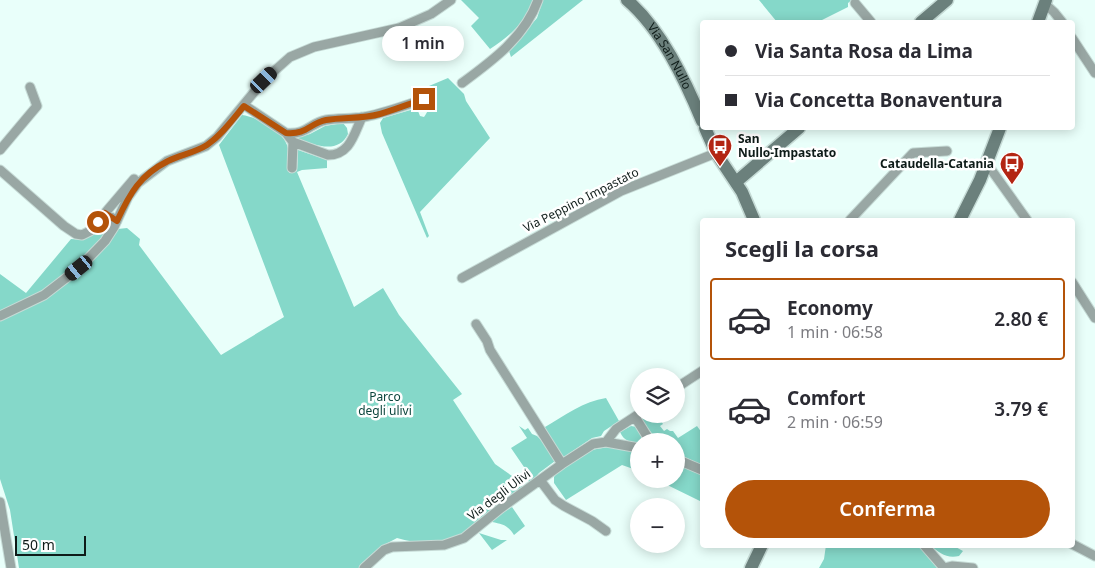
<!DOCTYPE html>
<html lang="it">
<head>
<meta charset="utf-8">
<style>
  :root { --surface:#fff; --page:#f2f2f3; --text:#2b2b33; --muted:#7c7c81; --line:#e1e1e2; --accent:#b45309 }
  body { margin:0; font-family:"Noto Sans",sans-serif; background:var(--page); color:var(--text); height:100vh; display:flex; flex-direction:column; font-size:19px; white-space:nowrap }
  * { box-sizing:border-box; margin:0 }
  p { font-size:16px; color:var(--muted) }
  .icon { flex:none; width:28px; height:28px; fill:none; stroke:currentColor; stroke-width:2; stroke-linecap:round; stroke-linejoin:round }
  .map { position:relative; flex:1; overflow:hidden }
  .panel { position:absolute; left:700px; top:218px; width:375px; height:330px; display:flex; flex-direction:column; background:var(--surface); border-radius:5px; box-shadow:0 2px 12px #0003 }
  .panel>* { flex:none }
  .top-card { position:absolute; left:700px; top:20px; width:375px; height:110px; border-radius:5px; box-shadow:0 2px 12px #0003; display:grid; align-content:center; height:110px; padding:0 25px; background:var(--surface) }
  .controls { position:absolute; left:630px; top:368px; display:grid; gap:10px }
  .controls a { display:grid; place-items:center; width:55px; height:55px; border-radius:50%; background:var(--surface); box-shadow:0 2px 12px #0003; font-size:25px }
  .scale { position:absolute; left:15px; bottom:12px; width:71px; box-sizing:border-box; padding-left:5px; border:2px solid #0e1b18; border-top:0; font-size:14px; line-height:18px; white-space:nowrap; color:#0e1b18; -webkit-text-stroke:4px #fff; paint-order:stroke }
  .end { position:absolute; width:22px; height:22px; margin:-11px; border:6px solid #b45309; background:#fff; box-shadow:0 0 0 2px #fff }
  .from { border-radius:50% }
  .bubble { position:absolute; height:35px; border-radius:18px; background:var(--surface); box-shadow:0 2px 12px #0003; font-size:16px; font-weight:600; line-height:35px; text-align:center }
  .car { position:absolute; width:15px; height:30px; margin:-15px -8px; border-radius:6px; box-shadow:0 0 4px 1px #0007; background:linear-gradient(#222 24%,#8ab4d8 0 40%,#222 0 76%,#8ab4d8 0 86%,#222 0) }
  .top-card b { display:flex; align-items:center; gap:18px; height:48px; font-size:19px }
  .top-card b+b { border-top:1px solid var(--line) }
  .top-card i { width:12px; height:12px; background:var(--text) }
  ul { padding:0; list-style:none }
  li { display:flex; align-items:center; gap:15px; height:82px; margin:0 10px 8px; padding:0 15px; border:2px solid transparent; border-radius:5px }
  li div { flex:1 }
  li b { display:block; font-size:19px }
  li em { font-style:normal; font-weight:600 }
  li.selected { border-color:var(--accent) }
  li>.icon { width:45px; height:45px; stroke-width:1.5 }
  h2 { padding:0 25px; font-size:22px; line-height:60px }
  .action { display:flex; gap:10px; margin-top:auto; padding:10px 25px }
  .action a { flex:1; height:58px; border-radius:30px; background:var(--accent); color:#fff; font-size:20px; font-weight:600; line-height:58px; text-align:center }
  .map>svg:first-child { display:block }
  .green { fill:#85d8c9 }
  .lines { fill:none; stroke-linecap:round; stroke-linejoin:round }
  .minor-casing { stroke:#c6dbd6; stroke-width:11 }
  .secondary-casing { stroke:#c6dbd6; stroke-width:15 }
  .minor { stroke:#99a7a4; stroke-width:9 }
  .secondary { stroke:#6b807c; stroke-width:12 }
  .route { stroke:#b45309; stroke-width:6 }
  .labels { text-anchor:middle; stroke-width:5; stroke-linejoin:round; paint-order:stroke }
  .street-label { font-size:12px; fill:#0e1b18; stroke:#fff }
  .poi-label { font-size:12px; font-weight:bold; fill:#0e1b18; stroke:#fff; text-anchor:start }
  .park-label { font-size:12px; fill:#0b453c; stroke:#fff }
</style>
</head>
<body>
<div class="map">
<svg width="1095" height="568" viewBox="0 0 1095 568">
  <rect width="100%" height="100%" fill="#e9fffa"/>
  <!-- green -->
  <path class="green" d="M461 0H533C524 24 511 35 490 49L471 26 479 18Z
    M543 0H583L511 57 509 51 537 18Z
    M759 0H852L848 3V7L818 22H777Z
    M448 78 464 94 466 101 490 138 420 212 429 236 427 238 382 133 380 123 383 118 414 109 418 111 420 116 424 117C431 108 431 96 429 86Z
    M242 115C257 117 282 130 287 145 290 153 289 164 289 173L297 171 298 150 327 160V168L302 170 297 172 354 307 383 288 399 315 462 394 453 400 495 464 512 476 522 486 523 489 458 537C439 545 417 544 397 538L380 547 360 568H19L10 510 0 479V320L73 278 100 253 118 229 127 228 140 239 139 245 221 355 284 317 219 145Z
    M343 123 347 128 348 134C338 155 314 145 297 138L310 134 325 126Z
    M103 222 110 224 109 228 85 257 49 287 0 312V274L26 293 71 239C90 241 92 235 103 222Z
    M606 398 619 421 604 431 601 436 592 438 564 457 561 455 544 429 545 427C564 416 584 401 606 398Z
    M644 414H657L663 424 660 426 664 431 667 429 670 431H673L678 438 697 426 702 433V465L676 453V441H659L656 439 642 420 641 416Z
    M519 426 525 430 528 428 532 434 537 436 543 442 555 461 539 473 531 483 526 479 524 467 511 448 527 438Z
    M631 426 637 427 643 441H639V443C630 442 624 441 620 432Z
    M608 447 639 452V471L622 465 566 500 554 483V477L558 471 591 450Z
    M676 464 702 474V502L655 479H676Z
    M512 507 525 526 514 535C508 525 502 524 492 522L495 517Z
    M479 533 501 540H507L492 550Z
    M826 545H919L939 568H819L824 559Z
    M930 545H952L963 551 959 556C947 559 939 553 930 545Z"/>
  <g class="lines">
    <defs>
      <path id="minor" d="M855 3 871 22
        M1045 4 1054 12 1062 22
        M1072 38 1095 73
        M462 83C492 61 525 37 538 0
        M244 105 286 133C307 135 310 123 326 120 338 118 352 119 364 117 385 113 404 106 424 99
        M286 133 293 142 328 155C350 155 354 134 362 117
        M0 150 37 106 30 87
        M986 166 990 168 1027 220
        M292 168 293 142
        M0 170 64 226 76 234 82 235 90 231 105 213 117 221
        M105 213 134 179
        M850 220 913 153 947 151
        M462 278 621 191 716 153
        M1072 282 1095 318
        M0 316 44 295 79 268 105 241 114 227 128 197 138 183 167 161 206 146 217 137 264 80 290 57 314 47 399 28 431 14 451 0
        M476 324 487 341 490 350 562 464
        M676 388 702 371
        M635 417 650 441
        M606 442 616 429 639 414
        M676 459 702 470
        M540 480 555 500 564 506 592 521 606 531
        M0 502 11 568
        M1072 544 1095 556
        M924 545 944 568
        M364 568 384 550 392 547 444 545 464 538 501 508 562 464 593 444 606 442 639 448
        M944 568 952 566 973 568"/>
      <g id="secondary">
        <path id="s1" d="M627 0C661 29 685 80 702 121"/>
        <path d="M921 22 947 0"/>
        <path d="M1038 22 1046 0"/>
        <path d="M705 128 716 153 742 192 754 220"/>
        <path d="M736 182 799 128"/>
        <path d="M960 220 980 180 1000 128"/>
        <path d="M751 568 762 545"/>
      </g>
    </defs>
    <!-- minor casing -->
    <use href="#minor" class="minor-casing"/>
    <!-- secondary casing -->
    <use href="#secondary" class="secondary-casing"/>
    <!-- minor -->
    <use href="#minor" class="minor"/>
    <!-- secondary -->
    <use href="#secondary" class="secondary"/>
  </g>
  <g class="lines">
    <!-- route -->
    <path class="route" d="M98 222 105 213 117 221C130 193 140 175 168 161 181 155 196 152 207 145 222 135 233 119 244 106L286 133C307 135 310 123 326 120 344 117 362 119 380 114 394 110 409 104 424 99"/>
  </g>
  <!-- icons -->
  <defs>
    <symbol id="bus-pin" viewBox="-11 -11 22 30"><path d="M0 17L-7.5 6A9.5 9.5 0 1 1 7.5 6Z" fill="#b32613" stroke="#fff"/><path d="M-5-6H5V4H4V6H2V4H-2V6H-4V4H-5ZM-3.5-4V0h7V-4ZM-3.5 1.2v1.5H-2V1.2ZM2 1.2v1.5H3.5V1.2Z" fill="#fff"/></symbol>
  </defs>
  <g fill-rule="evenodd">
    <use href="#bus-pin" x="706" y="132" width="28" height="38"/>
    <use href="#bus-pin" x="998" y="150" width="28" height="38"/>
  </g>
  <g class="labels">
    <!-- street labels -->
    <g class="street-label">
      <text dy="4" stroke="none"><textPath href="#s1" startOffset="71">Via San Nullo</textPath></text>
      <text transform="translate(581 200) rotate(-27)" y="4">Via Peppino Impastato</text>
      <text transform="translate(499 495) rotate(-37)" y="4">Via degli Ulivi</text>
    </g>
    <!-- poi labels -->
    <g class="poi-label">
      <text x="738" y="143">San<tspan x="738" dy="14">Nullo-Impastato</tspan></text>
      <text x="994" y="168" text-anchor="end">Cataudella-Catania</text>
    </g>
    <!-- park labels -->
    <g class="park-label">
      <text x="385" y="401">Parco<tspan x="385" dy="14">degli ulivi</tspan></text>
    </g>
  </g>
</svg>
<div class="controls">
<a><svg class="icon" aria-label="layers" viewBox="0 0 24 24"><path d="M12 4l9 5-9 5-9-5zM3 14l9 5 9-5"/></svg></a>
<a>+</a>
<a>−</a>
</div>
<div class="scale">50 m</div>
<i class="end from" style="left:98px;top:222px"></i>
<i class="end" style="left:424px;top:99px"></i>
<div class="bubble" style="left:382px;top:26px;width:82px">1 min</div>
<i class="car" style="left:264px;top:80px;rotate:46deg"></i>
<i class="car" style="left:79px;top:268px;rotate:231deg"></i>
<div class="top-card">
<b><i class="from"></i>Via Santa Rosa da Lima</b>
<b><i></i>Via Concetta Bonaventura</b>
</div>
<section class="panel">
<h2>Scegli la corsa</h2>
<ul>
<li class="selected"><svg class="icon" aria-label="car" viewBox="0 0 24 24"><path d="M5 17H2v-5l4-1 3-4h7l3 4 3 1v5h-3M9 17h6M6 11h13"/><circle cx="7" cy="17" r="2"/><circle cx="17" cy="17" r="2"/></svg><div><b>Economy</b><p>1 min · 06:58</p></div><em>2.80 €</em></li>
<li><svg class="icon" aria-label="car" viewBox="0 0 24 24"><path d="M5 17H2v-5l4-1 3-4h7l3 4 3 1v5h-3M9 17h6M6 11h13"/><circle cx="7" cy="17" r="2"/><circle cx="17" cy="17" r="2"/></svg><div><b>Comfort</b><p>2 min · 06:59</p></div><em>3.79 €</em></li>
</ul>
<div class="action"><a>Conferma</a></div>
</section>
</div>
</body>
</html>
